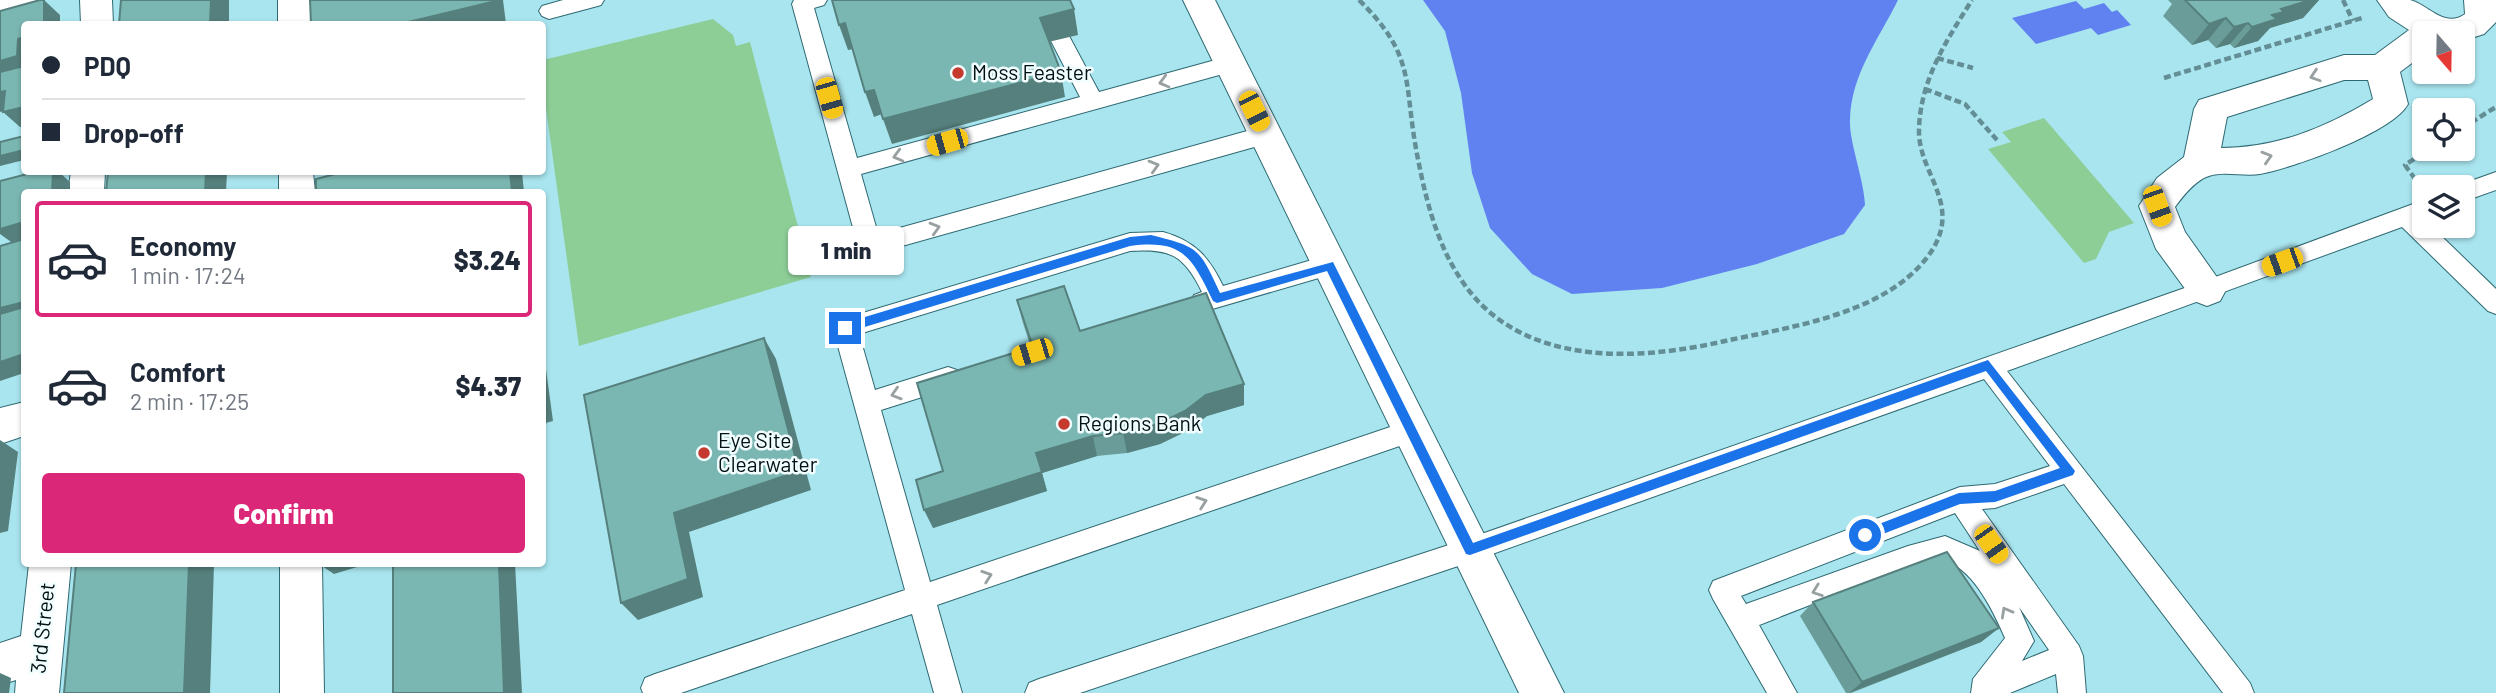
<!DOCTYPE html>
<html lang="en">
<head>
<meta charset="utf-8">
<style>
  :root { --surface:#fff; --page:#f2f2f3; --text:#1f2937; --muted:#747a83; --line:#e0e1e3; --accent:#db2777 }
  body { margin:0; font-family:Barlow,sans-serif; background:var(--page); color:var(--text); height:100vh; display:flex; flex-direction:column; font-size:26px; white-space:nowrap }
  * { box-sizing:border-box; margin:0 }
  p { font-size:23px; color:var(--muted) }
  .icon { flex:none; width:38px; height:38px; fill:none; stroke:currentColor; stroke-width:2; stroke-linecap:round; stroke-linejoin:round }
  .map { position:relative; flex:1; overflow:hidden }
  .details { position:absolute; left:21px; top:189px; width:525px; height:378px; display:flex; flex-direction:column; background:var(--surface); border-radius:7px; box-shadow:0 2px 5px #0004 }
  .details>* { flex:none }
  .guide { position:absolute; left:21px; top:21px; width:525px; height:154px; border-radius:7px; box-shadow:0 2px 5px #0004; display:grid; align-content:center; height:154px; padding:0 21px; background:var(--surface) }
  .needle { width:46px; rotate:160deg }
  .controls { position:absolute; left:2412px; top:21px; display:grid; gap:14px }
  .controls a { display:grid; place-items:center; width:63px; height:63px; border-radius:7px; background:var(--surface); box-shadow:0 2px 5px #0004; font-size:35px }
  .end { position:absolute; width:32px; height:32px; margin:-16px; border:9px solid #1a73e8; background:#fff; box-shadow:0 0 0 4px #fff }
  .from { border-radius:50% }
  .bubble { position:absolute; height:49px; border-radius:7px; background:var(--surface); box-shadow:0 2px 5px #0004; font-size:23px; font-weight:800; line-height:49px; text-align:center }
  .car { position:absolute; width:21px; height:42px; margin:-21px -10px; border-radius:9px; box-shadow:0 0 5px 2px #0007; background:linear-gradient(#f5c518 24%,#345 0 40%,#f5c518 0 76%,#345 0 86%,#f5c518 0) }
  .guide b { display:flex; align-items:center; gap:24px; height:66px; font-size:26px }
  .guide b+b { border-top:2px solid var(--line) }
  .guide i { width:18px; height:18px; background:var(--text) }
  ul { padding:12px 0 0; list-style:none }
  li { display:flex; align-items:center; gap:21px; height:116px; margin:0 14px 10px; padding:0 7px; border:4px solid transparent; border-radius:7px }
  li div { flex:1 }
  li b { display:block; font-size:26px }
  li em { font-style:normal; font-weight:800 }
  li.active { border-color:var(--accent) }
  li>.icon { width:63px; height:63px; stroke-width:1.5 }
  .action { display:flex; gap:14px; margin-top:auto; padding:14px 21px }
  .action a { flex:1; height:80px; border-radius:7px; background:var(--accent); color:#fff; font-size:28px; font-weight:800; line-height:80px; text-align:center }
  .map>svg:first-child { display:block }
  .green { fill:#8dce97 }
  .water { fill:#6082f0 }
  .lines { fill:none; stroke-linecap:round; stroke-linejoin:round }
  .service-casing { stroke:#2e6972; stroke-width:2 }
  .minor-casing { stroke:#2e6972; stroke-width:2 }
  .secondary-casing { stroke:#2e6972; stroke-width:2 }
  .path { stroke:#648e95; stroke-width:4.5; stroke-dasharray:7 3.5; stroke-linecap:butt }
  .service { fill:#fff; fill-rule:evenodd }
  .minor { fill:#fff; fill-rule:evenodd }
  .secondary { fill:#fff; fill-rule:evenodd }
  .wall { fill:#6a9d99 }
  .shaded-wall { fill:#56807d }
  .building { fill:#7bb7b2; stroke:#56807d; stroke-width:2 }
  .oneway { stroke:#99a0a1 }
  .route { fill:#1a73e8 }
  .poi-dot { fill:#c6392e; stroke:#f1fdff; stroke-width:2.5 }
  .labels { text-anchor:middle; stroke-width:5; stroke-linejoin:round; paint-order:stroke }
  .poi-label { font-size:21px; fill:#001114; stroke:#f1fdff; text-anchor:start }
  .street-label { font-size:21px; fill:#001114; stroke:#f1fdff }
</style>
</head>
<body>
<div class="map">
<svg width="2496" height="693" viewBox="0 0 2496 693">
  <rect width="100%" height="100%" fill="#a9e5ef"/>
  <!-- green -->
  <path class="green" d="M713 19 733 35 736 46 750 42 811 277 579 346 543 87V60Z
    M2044 118 2134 223 2109 232 2096 259 2084 263 1988 149 2011 142 2002 132Z"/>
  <!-- water -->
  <path class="water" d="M1423 0H1898C1879 39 1851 74 1850 120 1849 142 1864 179 1865 205L1844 234 1757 264 1662 288 1572 294 1532 274 1490 228 1472 173 1461 93 1445 31Z
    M2076 1 2084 9 2104 3 2112 12 2117 10 2131 25 2098 35 2091 28 2036 44 2012 18Z"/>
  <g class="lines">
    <defs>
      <path id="service" d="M563 0H604L601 5 594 7 549 19 542 16 539 11 542 6Z
        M794 0H827L824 5 814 8 857 158 1080 97 1050 39 1054 34H1068L1099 92 1230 56 1238 58 1241 64 1238 70 1230 72 861 174 878 234 1265 126 1273 129 1276 135 1273 141 1265 144 870 255 862 253 858 246 792 4Z
        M2496 172V190L2462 202V187H2454Z
        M2424 200V226H2431L2496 289V314L2488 311 2402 227 2007 371 2250 683 2254 693H2223L2064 484 1995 508 1982 509 2079 646 2083 656 2086 693H2058L2056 674 2010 693H1971L1973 679 2005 638C1994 613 1975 572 1948 562 1930 556 1786 615 1759 625L1797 693H1767L1713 599 1709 590 1713 581 1960 487 1995 484 2050 466 1984 379 1470 562 1080 693H1025L1029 683 1039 679 1470 538 2199 283ZM1955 513 1980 551 1945 536 1908 546 1746 604 1741 596ZM2019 607 2049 650 2022 661 2034 641Z
        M1163 232C1195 241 1209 257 1223 286L1329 255 1337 258 1341 265 1337 272 1329 275 1202 312 1194 309 1190 302 1194 295 1202 292C1184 255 1170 248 1130 251L859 334 875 390 948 367 957 370 960 378 957 386 881 410 930 582 1411 420 1420 423 1424 431 1420 439 937 605 962 693H934L912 614 681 693H643L641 688 645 678 655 674 905 590 833 328 836 321 1130 233Z"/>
      <path id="minor" d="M0 0H41L37 8 0 18Z
        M80 0H112L113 24H81Z
        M278 0H310V24H278Z
        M2377 0C2387 0 2400 0 2410 0 2428 4 2444 29 2465 14L2464 0H2496V22L2484 34 2462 41V33H2424V54L2400 72 2408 104C2392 133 2293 168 2260 174 2243 177 2222 170 2206 177 2193 183 2183 196 2175 207L2185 232 2226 290 2220 301 2207 306 2194 301 2156 249 2139 206 2157 178 2184 157 2194 109 2199 100 2344 55H2375L2409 30 2389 17ZM2344 80H2368L2373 99C2325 128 2276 148 2221 148L2227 117Z
        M71 172H105L104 192H68Z
        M279 172H313L315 192H279Z
        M24 402V436L0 444V408Z
        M29 564H71L59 693H15L16 680 0 685V643L21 636Z
        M280 564H322L324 693H280Z"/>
      <path id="secondary" d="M1183 0H1215L1564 693H1519Z"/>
    </defs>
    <!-- service casing -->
    <use href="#service" class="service-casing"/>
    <!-- minor casing -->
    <use href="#minor" class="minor-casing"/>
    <!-- secondary casing -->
    <use href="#secondary" class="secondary-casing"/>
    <!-- path -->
    <path class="path" d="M1359 0C1417 57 1403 82 1417 154 1425 196 1436 242 1460 278 1517 367 1634 362 1725 341 1790 327 1880 315 1925 260 1968 207 1918 176 1919 130 1920 81 1946 41 1972 0
      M2343 0 2353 21
      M1937 58 1973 68
      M2164 78 2365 17
      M1925 89 1965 104 1997 140
      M2462 128 2496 107
      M2415 179 2405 165 2429 149"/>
    <!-- service -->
    <use href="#service" class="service"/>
    <!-- minor -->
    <use href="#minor" class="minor"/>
    <!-- secondary -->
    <use href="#secondary" class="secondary"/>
  </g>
  <!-- wall -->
  <path class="wall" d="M2168 0H2319L2303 18 2270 28 2258 41 2234 48 2230 44 2216 48 2208 40 2192 45 2163 16 2172 4Z
    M1017 300 1080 331 1244 384V405L1207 416 1187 431 1160 444 1127 453 1097 456 1042 473 1047 491 933 528 943 471 1031 348 1023 323Z
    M1813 602 1999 628 1981 642 1851 693H1846L1800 616Z"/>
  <!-- shaded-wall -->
  <path class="shaded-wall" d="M44 0 60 15V24H44Z
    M211 0H229V24H210Z
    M492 0H503L506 24H400Z
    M2310 0H2319L2303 18 2270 28 2258 41 2234 48 2252 27 2281 9Z
    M1074 9 1078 35 1044 43 1040 18Z
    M2226 18 2208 40 2192 45 2209 24Z
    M845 23 853 49 848 50 839 25Z
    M2248 23 2230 44 2216 48 2234 27Z
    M24 37V75L8 79 0 72V61L18 39Z
    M1061 72 1065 97 892 144 883 119Z
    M874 90 882 114 874 117 865 92Z
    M5 91 23 106 0 112V92Z
    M24 107V126L20 127 3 112Z
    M24 150V160L0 166V156Z
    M53 172H59L70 182V192H52Z
    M206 172H227L226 192H205Z
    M510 172H522L524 192H512Z
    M24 222V241L14 244 0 234V229Z
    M24 302V321L0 327V308Z
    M764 338 776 359 811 490 689 532 703 597 638 620 621 603Z
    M542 340 553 421 542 424Z
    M24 354V373L0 381V362Z
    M1244 384V405L1207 416 1187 431 1160 444 1127 453 1123 433 1206 395Z
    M1093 436 1097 456 1042 473 1047 491 933 528 924 510 1036 453Z
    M0 440 18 452 8 531 0 533Z
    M189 564H214L210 693H184Z
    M319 564H367L334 574Z
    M499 564H515L522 693H504Z
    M1999 628 1981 642 1849 693 1862 682Z
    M0 673 11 678 9 693H0Z"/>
  <!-- building -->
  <path class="building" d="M40 0H44V24H24V37L18 39 17 56 0 61V11Z
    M121 0H211L210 24H119Z
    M310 0H492V2L400 24H311Z
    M832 0H1070L1074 9 1040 18 1061 72 883 119 874 90 865 92 845 23 839 25Z
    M2185 0H2310L2281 9 2284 12 2272 15 2277 19 2252 27 2248 23 2234 27 2226 18 2209 24Z
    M24 66V107L3 112 5 91 0 92V72Z
    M24 136V150L0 156V142Z
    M35 172H53L52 192H24V222L0 229V181Z
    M108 172H206L205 192H106Z
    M343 172H510L512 192H316V179Z
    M24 239V302L0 308V246Z
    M1064 286 1080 331 1206 293 1244 384 1206 395 1185 411 1158 424 1123 433 1093 436 1036 453 1042 472 924 510 916 480 943 471 917 383 1033 347 1017 300Z
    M24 307V354L0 362V314Z
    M764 338 799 471 674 513 688 579 621 603 584 395Z
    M1947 552 1999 628 1862 682 1813 602Z
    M76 564H189L184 693H64Z
    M393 564H499L504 693H393Z"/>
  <!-- one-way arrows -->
  <defs><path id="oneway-chevron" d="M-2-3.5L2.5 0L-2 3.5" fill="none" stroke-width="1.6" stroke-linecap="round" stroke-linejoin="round" transform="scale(1.75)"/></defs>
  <g class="oneway">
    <use href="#oneway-chevron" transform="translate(2315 76) rotate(162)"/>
    <use href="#oneway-chevron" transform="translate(1164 82) rotate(165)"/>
    <use href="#oneway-chevron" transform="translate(898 156) rotate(165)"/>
    <use href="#oneway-chevron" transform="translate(2267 157) rotate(-17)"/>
    <use href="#oneway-chevron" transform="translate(1154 166) rotate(-16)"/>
    <use href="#oneway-chevron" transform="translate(935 228) rotate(-16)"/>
    <use href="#oneway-chevron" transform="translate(896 394) rotate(163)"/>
    <use href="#oneway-chevron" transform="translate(1202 502) rotate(-19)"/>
    <use href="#oneway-chevron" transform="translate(987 576) rotate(-19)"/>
    <use href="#oneway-chevron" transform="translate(1817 591) rotate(160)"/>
    <use href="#oneway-chevron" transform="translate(2006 612) rotate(-119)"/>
  </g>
  <!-- route -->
  <path class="route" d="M1151 235C1198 247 1199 247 1220 293L1333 262 1473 543 1988 360 2075 471 2073 475 1995 502 1960 504 1865 541 1861 539V531L1959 493 1995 491 2060 468 1986 371 1470 555 1466 554 1327 271 1217 303 1213 301C1192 258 1184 239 1130 246L845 333 839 328 845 323 1130 237Z"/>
  <!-- markers -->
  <g class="poi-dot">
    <circle cx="958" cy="73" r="7"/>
    <circle cx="1064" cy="424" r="7"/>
    <circle cx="704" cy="453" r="7"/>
  </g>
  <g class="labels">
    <!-- poi labels -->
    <g class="poi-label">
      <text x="972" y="80">Moss Feaster</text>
      <text x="1078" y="431">Regions Bank</text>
      <text x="718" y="448">Eye Site<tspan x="718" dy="24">Clearwater</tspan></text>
    </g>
    <!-- street labels -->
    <g class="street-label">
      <text transform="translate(43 628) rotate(-84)" y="7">3rd Street</text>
    </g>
  </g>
</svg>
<div class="controls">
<a><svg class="needle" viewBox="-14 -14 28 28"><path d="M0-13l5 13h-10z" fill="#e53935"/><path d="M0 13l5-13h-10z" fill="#747a83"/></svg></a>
<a><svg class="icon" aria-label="locate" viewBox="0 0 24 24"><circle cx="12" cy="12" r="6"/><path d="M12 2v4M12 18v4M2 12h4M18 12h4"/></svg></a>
<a><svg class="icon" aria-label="layers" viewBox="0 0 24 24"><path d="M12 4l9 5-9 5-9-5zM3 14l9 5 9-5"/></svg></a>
</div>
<i class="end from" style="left:1865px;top:535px"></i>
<i class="end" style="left:845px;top:328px"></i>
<div class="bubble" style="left:788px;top:226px;width:116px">1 min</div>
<i class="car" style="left:829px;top:98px;rotate:164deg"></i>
<i class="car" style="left:1254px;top:111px;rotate:154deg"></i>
<i class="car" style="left:947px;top:142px;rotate:254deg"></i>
<i class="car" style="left:2157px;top:206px;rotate:160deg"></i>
<i class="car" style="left:2282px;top:262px;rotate:250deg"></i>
<i class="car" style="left:1032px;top:352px;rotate:253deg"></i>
<i class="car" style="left:1991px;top:544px;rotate:145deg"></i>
<div class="guide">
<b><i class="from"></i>PDQ</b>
<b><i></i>Drop-off</b>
</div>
<section class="details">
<ul>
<li class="active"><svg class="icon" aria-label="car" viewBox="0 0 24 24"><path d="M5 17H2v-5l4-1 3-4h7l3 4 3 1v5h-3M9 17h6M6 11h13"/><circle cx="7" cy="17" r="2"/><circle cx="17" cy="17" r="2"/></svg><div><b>Economy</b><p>1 min · 17:24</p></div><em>$3.24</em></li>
<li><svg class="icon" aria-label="car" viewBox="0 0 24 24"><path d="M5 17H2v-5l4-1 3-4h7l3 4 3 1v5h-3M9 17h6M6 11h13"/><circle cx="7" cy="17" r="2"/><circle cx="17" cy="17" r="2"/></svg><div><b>Comfort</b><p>2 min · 17:25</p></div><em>$4.37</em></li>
</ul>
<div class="action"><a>Confirm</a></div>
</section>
</div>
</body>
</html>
